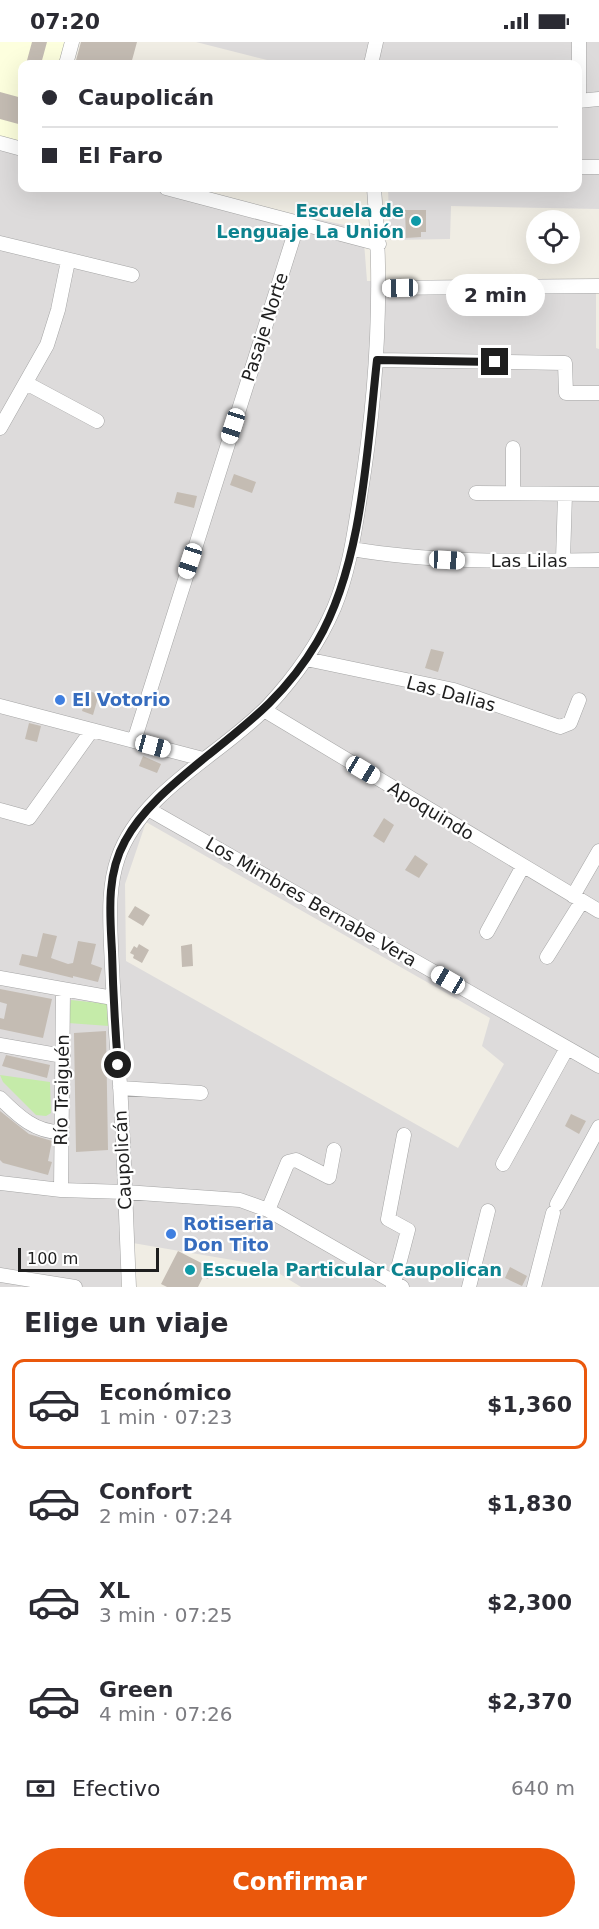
<!DOCTYPE html>
<html lang="es">
<head>
<meta charset="utf-8">
<style>
  :root { --surface:#fff; --page:#f7f7f7; --text:#2b2b33; --muted:#7c7c81; --line:#e1e1e2; --accent:#ea580c }
  body { margin:0; font-family:"DejaVu Sans",sans-serif; background:var(--page); color:var(--text); height:100vh; display:flex; flex-direction:column; font-size:22px; white-space:nowrap }
  * { box-sizing:border-box; margin:0 }
  p { font-size:20px; color:var(--muted) }
  .icon { flex:none; width:33px; height:33px; fill:none; stroke:currentColor; stroke-width:2; stroke-linecap:round; stroke-linejoin:round }
  .map { position:relative; height:1245px; overflow:hidden }
  .panel { display:flex; flex-direction:column; background:var(--surface); flex:1 }
  .panel>* { flex:none }
  .banner { position:absolute; left:18px; top:18px; width:564px; height:132px; border-radius:12px; box-shadow:0 6px 24px #0002; display:grid; align-content:center; height:132px; padding:0 24px; background:var(--surface) }
  .buttons { position:absolute; left:526px; top:168px; display:grid; gap:12px }
  .buttons a { display:grid; place-items:center; width:54px; height:54px; border-radius:50%; background:var(--surface); box-shadow:0 6px 24px #0002; font-size:30px }
  .scale { position:absolute; left:18px; bottom:15px; width:141px; box-sizing:border-box; padding-left:6px; border:3px solid #1e1e1e; border-top:0; font-size:16px; line-height:21px; white-space:nowrap; color:#1e1e1e; -webkit-text-stroke:4px #fff; paint-order:stroke }
  .end { position:absolute; width:27px; height:27px; margin:-14px; border:8px solid #1e1e1e; background:#fff; box-shadow:0 0 0 3px #fff }
  .from { border-radius:50% }
  .bubble { position:absolute; height:42px; border-radius:21px; background:var(--surface); box-shadow:0 6px 24px #0002; font-size:20px; font-weight:700; line-height:42px; text-align:center }
  .car { position:absolute; width:18px; height:36px; margin:-18px -9px; border-radius:8px; box-shadow:0 0 4px 2px #0007; background:linear-gradient(#fff 24%,#345 0 40%,#fff 0 76%,#345 0 86%,#fff 0) }
  .banner b { display:flex; align-items:center; gap:21px; height:57px; font-size:22px }
  .banner b+b { border-top:2px solid var(--line) }
  .banner i { width:15px; height:15px; background:var(--text) }
  ul { padding:0; list-style:none }
  li { display:flex; align-items:center; gap:18px; height:90px; margin:0 12px 9px; padding:0 12px; border:3px solid transparent; border-radius:12px }
  li div { flex:1 }
  li b { display:block; font-size:22px }
  li em { font-style:normal; font-weight:700 }
  li.selected { border-color:var(--accent) }
  li>.icon { width:54px; height:54px; stroke-width:1.5 }
  h2 { padding:0 24px; font-size:27px; line-height:72px }
  .pay { display:flex; align-items:center; gap:15px; height:66px; padding:0 24px; font-size:22px }
  .pay p { margin-inline-start:auto }
  .primary-button { display:flex; gap:12px; margin-top:auto; padding:12px 24px }
  .primary-button a { flex:1; height:69px; border-radius:36px; background:var(--accent); color:#fff; font-size:24px; font-weight:700; line-height:69px; text-align:center }
  .status { display:flex; justify-content:space-between; align-items:center; height:42px; padding:0 30px; background:var(--surface); direction:ltr }
  .status svg { height:16px; fill:currentColor }
  .map>svg:first-child { display:block }
  .residential { fill:#dddbdb; fill-rule:evenodd }
  .education { fill:#fdffde }
  .grass { fill:#c5eba9 }
  .building { fill:#c4bcb3 }
  .lines { fill:none; stroke-linecap:round; stroke-linejoin:round }
  .minor-casing { stroke:#a5a5a5; stroke-width:15 }
  .minor { stroke:#fff; stroke-width:14 }
  .route { stroke:#1e1e1e; stroke-width:8 }
  .culture-dot { fill:#0f9aa8; stroke:#fff; stroke-width:2 }
  .shop-dot { fill:#3f7fe0; stroke:#fff; stroke-width:2 }
  .labels { text-anchor:middle; stroke-width:4.5; stroke-linejoin:round; paint-order:stroke }
  .culture-label { font-size:18px; font-weight:bold; fill:#0d838f; stroke:#fff; text-anchor:end }
  .street-label { font-size:18px; fill:#1e1e1e; stroke:#fff }
  .shop-label { font-size:18px; font-weight:bold; fill:#366cbe; stroke:#fff; text-anchor:start }
</style>
</head>
<body>
<div class="status"><b>07:20</b><svg viewBox="0 0 49 12"><path d="M0 12V9h3v3zM5 12V6h3v6zM10 12V3h3v9zM15 12V0h3v12zM26 1h20v11H26zM47 4h2v5h-2z"/></svg></div>
<div class="map">
<svg width="599" height="1245" viewBox="0 0 599 1245">
  <rect width="100%" height="100%" fill="#f0ede4"/>
  <!-- residential -->
  <path class="residential" d="M196 0H599V167L451 164 450 197 390 198 388 146H578V22H283Z
    M0 97 22 103V146H189L289 171 363 187 367 239 596 240V306L599 307V1245H301L267 1224 121 1199V1245H0ZM146 780 490 976 482 1004 504 1022 458 1106 126 919 125 842Z"/>
  <!-- education -->
  <path class="education" d="M0 0H66L60 22H22V103L0 97Z"/>
  <!-- grass -->
  <path class="grass" d="M71 958 109 962V984L68 981Z
    M0 1033 50 1040 51 1071 46 1074 36 1073 3 1040Z"/>
  <!-- building -->
  <path class="building" d="M32 0H47L41 22H26Z
    M81 0H137L131 22H75Z
    M0 50 22 56V83L0 77Z
    M405 168H426V190H421V195L406 196Z
    M234 432 256 440 252 451 230 443Z
    M177 450 197 454 194 466 174 461Z
    M431 607 444 610 438 630 425 626Z
    M88 649 99 652 93 673 82 669Z
    M29 681 41 684 37 700 25 697Z
    M143 714 161 722 157 731 139 724Z
    M384 776 394 783 384 801 373 794Z
    M415 813 428 822 419 836 405 828Z
    M135 864 150 873 143 884 128 875Z
    M43 891 57 894 51 916 68 922 73 921 78 899 96 902 91 922 102 926 98 940 73 934V936L19 923 22 912 37 915Z
    M139 902 149 908 142 921 133 916 134 913 130 911 134 904 137 906Z
    M192 902 193 924 182 925 181 904Z
    M0 947 52 957 43 996 0 987V976L4 977 7 962 0 960Z
    M106 989 108 1108 76 1110 74 991Z
    M6 1013 50 1023 47 1036 2 1024Z
    M0 1069 29 1092 52 1099 48 1119 52 1120 48 1133 3 1121 0 1118Z
    M571 1072 586 1079 579 1092 565 1084Z
    M178 1209 213 1227 208 1237 203 1235 198 1245H167L161 1242Z
    M510 1225 527 1234 522 1244 505 1236Z"/>
  <g class="lines">
    <defs>
      <path id="minor" d="M579 0V59
        M66 22 72 0
        M371 22 376 0
        M578 59 599 57
        M0 101 22 107
        M578 125H599
        M166 146 379 202
        M0 201 132 233
        M378 246 599 244
        M377 318 565 321 566 351H599
        M26 341 97 379
        M0 386 47 303 58 268 68 219
        M476 451 599 452
        M513 451V406
        M352 507C434 521 516 519 599 518
        M563 518 565 452
        M306 617 454 648 560 685 570 681 579 658
        M0 664 203 717
        M264 668 599 869
        M134 699 298 181
        M148 767 599 1024
        M0 768 29 776 92 688
        M573 854 599 809
        M487 890 523 824
        M547 915 582 859
        M0 936 113 956
        M0 1003 63 1014
        M120 1046 201 1051
        M0 1056C18 1074 36 1091 62 1090
        M503 1122 567 1006
        M0 1141 61 1148 125 1150 240 1158 268 1168 402 1245
        M61 1148 63 949
        M557 1162 599 1085
        M268 1168 288 1120 296 1118 329 1135 334 1108
        M0 1233 75 1245
        M129 1245C126 1177 124 1109 120 1042 116 996 113 950 111 904 110 874 108 845 118 816 141 749 221 713 268 664 295 635 318 603 334 566 349 530 354 493 360 455 377 353 383 249 374 146
        M393 1245 408 1188 388 1177 404 1093
        M469 1245 488 1169
        M534 1245 553 1171"/>
    </defs>
    <!-- minor casing -->
    <use href="#minor" class="minor-casing"/>
    <!-- minor -->
    <use href="#minor" class="minor"/>
  </g>
  <g class="lines">
    <!-- route -->
    <path class="route" d="M118 1023C115 985 113 948 112 910 110 872 106 833 125 799 143 765 178 738 207 714 252 678 287 651 317 600 363 521 367 407 377 318L495 320"/>
  </g>
  <!-- markers -->
  <g class="culture-dot">
    <circle cx="416" cy="179" r="6"/>
    <circle cx="190" cy="1228" r="6"/>
  </g>
  <g class="shop-dot">
    <circle cx="60" cy="658" r="6"/>
    <circle cx="171" cy="1192" r="6"/>
  </g>
  <g class="labels">
    <!-- culture labels -->
    <g class="culture-label">
      <text x="404" y="175">Escuela de<tspan x="404" dy="21">Lenguaje La Unión</tspan></text>
      <text x="202" y="1234" text-anchor="start">Escuela Particular Caupolican</text>
    </g>
    <!-- street labels -->
    <g class="street-label">
      <text transform="translate(265 285) rotate(-72)" y="6">Pasaje Norte</text>
      <text x="529" y="525">Las Lilas</text>
      <text transform="translate(451 652) rotate(15)" y="6">Las Dalias</text>
      <text transform="translate(431 769) rotate(31)" y="6">Apoquindo</text>
      <text transform="translate(311 860) rotate(30)" y="6">Los Mimbres Bernabe Vera</text>
      <text transform="translate(62 1048) rotate(-89)" y="6">Río Traiguén</text>
      <text transform="translate(123 1118) rotate(-93)" y="6">Caupolicán</text>
    </g>
    <!-- shop labels -->
    <g class="shop-label">
      <text x="72" y="664">El Votorio</text>
      <text x="183" y="1188">Rotiseria<tspan x="183" dy="21">Don Tito</tspan></text>
    </g>
  </g>
</svg>
<div class="buttons">
<a><svg class="icon" aria-label="locate" viewBox="0 0 24 24"><circle cx="12" cy="12" r="6"/><path d="M12 2v4M12 18v4M2 12h4M18 12h4"/></svg></a>
</div>
<div class="scale">100 m</div>
<i class="end from" style="left:118px;top:1023px"></i>
<i class="end" style="left:495px;top:320px"></i>
<div class="bubble" style="left:446px;top:232px;width:99px">2 min</div>
<i class="car" style="left:400px;top:246px;rotate:269deg"></i>
<i class="car" style="left:233px;top:384px;rotate:198deg"></i>
<i class="car" style="left:447px;top:518px;rotate:93deg"></i>
<i class="car" style="left:190px;top:519px;rotate:198deg"></i>
<i class="car" style="left:153px;top:704px;rotate:105deg"></i>
<i class="car" style="left:363px;top:728px;rotate:121deg"></i>
<i class="car" style="left:448px;top:938px;rotate:300deg"></i>
<div class="banner">
<b><i class="from"></i>Caupolicán</b>
<b><i></i>El Faro</b>
</div>
</div>
<section class="panel">
<h2>Elige un viaje</h2>
<ul>
<li class="selected"><svg class="icon" aria-label="car" viewBox="0 0 24 24"><path d="M5 17H2v-5l4-1 3-4h7l3 4 3 1v5h-3M9 17h6M6 11h13"/><circle cx="7" cy="17" r="2"/><circle cx="17" cy="17" r="2"/></svg><div><b>Económico</b><p>1 min · 07:23</p></div><em>$1,360</em></li>
<li><svg class="icon" aria-label="car" viewBox="0 0 24 24"><path d="M5 17H2v-5l4-1 3-4h7l3 4 3 1v5h-3M9 17h6M6 11h13"/><circle cx="7" cy="17" r="2"/><circle cx="17" cy="17" r="2"/></svg><div><b>Confort</b><p>2 min · 07:24</p></div><em>$1,830</em></li>
<li><svg class="icon" aria-label="car" viewBox="0 0 24 24"><path d="M5 17H2v-5l4-1 3-4h7l3 4 3 1v5h-3M9 17h6M6 11h13"/><circle cx="7" cy="17" r="2"/><circle cx="17" cy="17" r="2"/></svg><div><b>XL</b><p>3 min · 07:25</p></div><em>$2,300</em></li>
<li><svg class="icon" aria-label="car" viewBox="0 0 24 24"><path d="M5 17H2v-5l4-1 3-4h7l3 4 3 1v5h-3M9 17h6M6 11h13"/><circle cx="7" cy="17" r="2"/><circle cx="17" cy="17" r="2"/></svg><div><b>Green</b><p>4 min · 07:26</p></div><em>$2,370</em></li>
</ul>
<div class="pay"><svg class="icon" aria-label="cash" viewBox="0 0 24 24"><path d="M3 7h18v10H3z"/><circle cx="12" cy="12" r="2"/></svg>Efectivo<p>640 m</p></div>
<div class="primary-button"><a>Confirmar</a></div>
</section>
</body>
</html>
